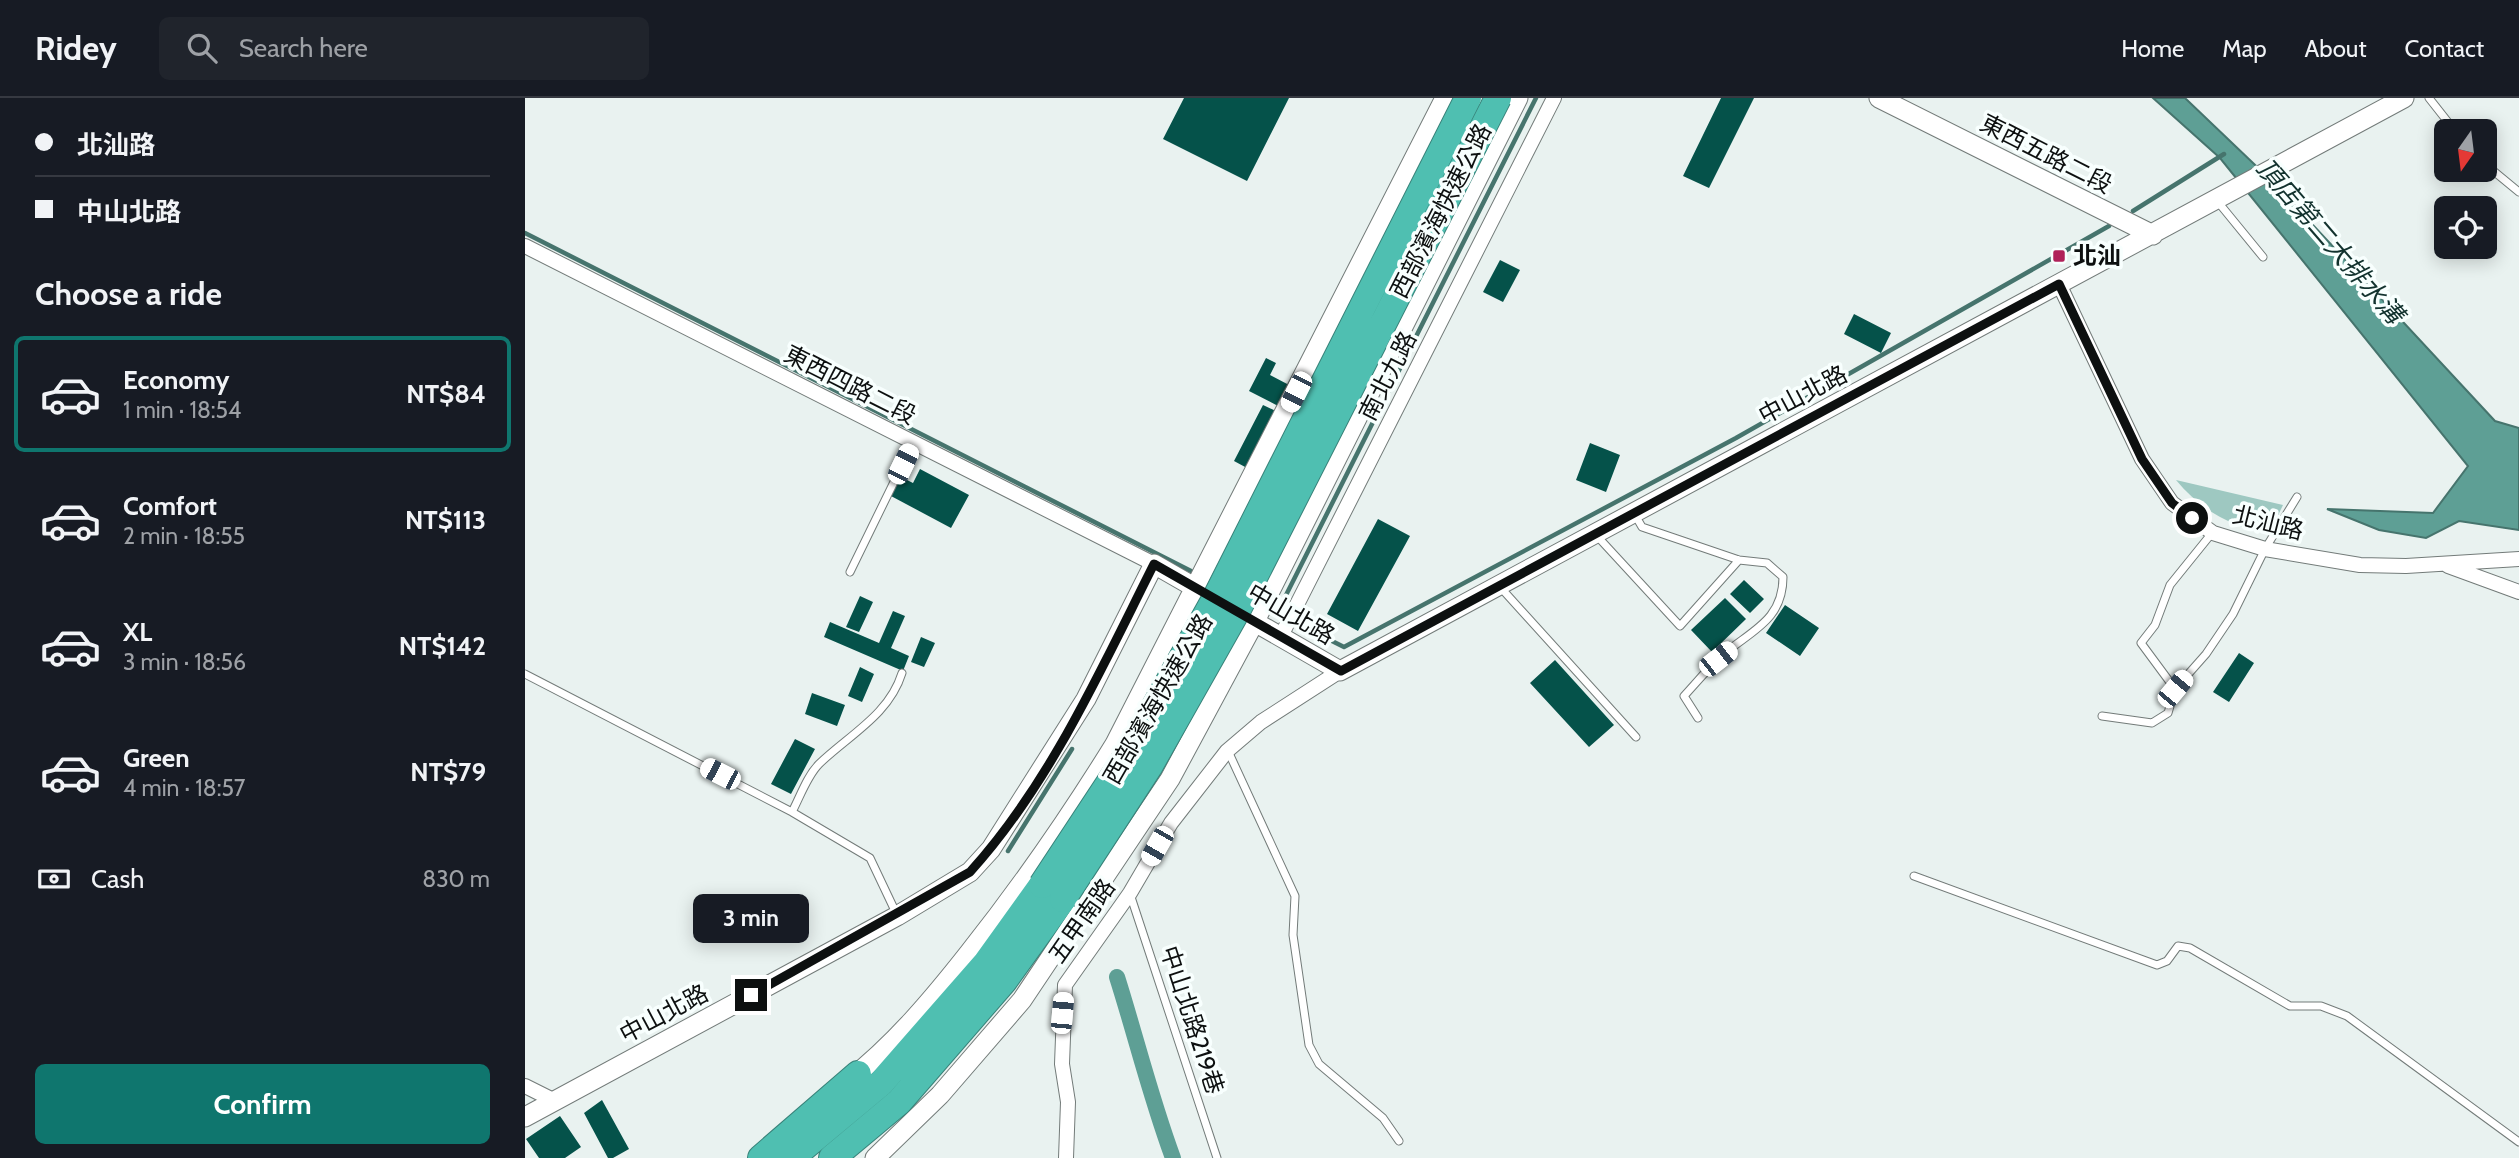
<!DOCTYPE html>
<html lang="en">
<head>
<meta charset="utf-8">
<style>
  :root { --surface:#171b24; --page:#20242c; --text:#f1f3f6; --muted:#9ea1a6; --line:#363941; --accent:#0f766e }
  body { margin:0; font-family:Cabin,"Noto Sans TC",sans-serif; background:var(--page); color:var(--text); height:100vh; display:flex; flex-direction:column; font-size:26px; white-space:nowrap }
  * { box-sizing:border-box; margin:0 }
  p { font-size:23px; color:var(--muted) }
  .icon { flex:none; width:38px; height:38px; fill:none; stroke:currentColor; stroke-width:2; stroke-linecap:round; stroke-linejoin:round }
  .map { position:relative; flex:1; overflow:hidden }
  .drawer { display:flex; flex-direction:column; background:var(--surface); width:525px }
  .drawer>* { flex:none }
  .guide { display:grid; align-content:center; height:154px; padding:0 35px; background:var(--surface) }
  .needle { width:46px; rotate:194deg }
  .buttons { position:absolute; left:1909px; top:21px; display:grid; gap:14px }
  .buttons a { display:grid; place-items:center; width:63px; height:63px; border-radius:10px; background:var(--surface); box-shadow:0 4px 18px #0003; font-size:35px }
  .end { position:absolute; width:32px; height:32px; margin:-16px; border:9px solid #0d1010; background:#fff; box-shadow:0 0 0 4px #fff }
  .from { border-radius:50% }
  .bubble { position:absolute; height:49px; border-radius:10px; background:var(--surface); box-shadow:0 4px 18px #0003; font-size:23px; font-weight:700; line-height:49px; text-align:center }
  .car { position:absolute; width:21px; height:42px; margin:-21px -10px; border-radius:9px; box-shadow:0 0 5px 2px #0007; background:linear-gradient(#fff 24%,#345 0 40%,#fff 0 76%,#345 0 86%,#fff 0) }
  .guide b { display:flex; align-items:center; gap:24px; height:66px; font-size:26px }
  .guide b+b { border-top:2px solid var(--line) }
  .guide i { width:18px; height:18px; background:var(--text) }
  ul { padding:0; list-style:none }
  li { display:flex; align-items:center; gap:21px; height:116px; margin:0 14px 10px; padding:0 21px; border:4px solid transparent; border-radius:10px }
  li div { flex:1 }
  li b { display:block; font-size:26px }
  li em { font-style:normal; font-weight:700 }
  li.on { border-color:var(--accent) }
  li>.icon { width:63px; height:63px; stroke-width:1.5 }
  h2 { padding:0 35px; font-size:32px; line-height:84px }
  .pay { display:flex; align-items:center; gap:18px; height:77px; padding:0 35px; font-size:26px }
  .pay p { margin-inline-start:auto }
  .primary-button { display:flex; gap:14px; margin-top:auto; padding:14px 35px }
  .primary-button a { flex:1; height:80px; border-radius:10px; background:var(--accent); color:#fff; font-size:28px; font-weight:700; line-height:80px; text-align:center }
  header { display:flex; align-items:center; gap:42px; box-sizing:border-box; height:98px; padding:0 35px; background:var(--surface); border-bottom:2px solid var(--line) }
  header strong { font-size:33px }
  nav { display:flex; gap:38px; margin-inline-start:auto; font-size:24px }
  .search { width:490px; height:63px; background:var(--page); display:flex; align-items:center; gap:18px; box-sizing:border-box; padding:0 24px; border-radius:10px; color:var(--muted); font-size:26px }
  main { display:flex; flex:1; min-height:0 }
  .map>svg:first-child { display:block }
  .green { fill:#9ec8c1 }
  .water { fill:#5e9f95; stroke:#46746d; stroke-width:2 }
  .lines { fill:none; stroke-linecap:round; stroke-linejoin:round }
  .stream { stroke:#46746d; stroke-width:4.5 }
  .canal { stroke:#5e9f95; stroke-width:16 }
  .building { fill:#05524a }
  .lane-casing { stroke:#737b79; stroke-width:9 }
  .street-casing { stroke:#737b79; stroke-width:16 }
  .secondary-casing { stroke:#737b79; stroke-width:21 }
  .highway-casing { stroke:#388279; stroke-width:28 }
  .lane { stroke:#fff; stroke-width:7 }
  .street { stroke:#fff; stroke-width:14 }
  .secondary { stroke:#fff; stroke-width:19 }
  .highway { stroke:#4fbfb1; stroke-width:26 }
  .highway-bridge-casing { stroke:#388279; stroke-width:28; stroke-linecap:butt }
  .highway-bridge { stroke:#4fbfb1; stroke-width:26 }
  .route { stroke:#0d1010; stroke-width:9 }
  .poi-dot { fill:#b02159; stroke:#f8fffe; stroke-width:2.5 }
  .labels { text-anchor:middle; stroke-width:7; stroke-linejoin:round; paint-order:stroke }
  .street-label { font-size:24px; fill:#0d1010; stroke:#f8fffe }
  .poi-label { font-size:24px; font-weight:bold; fill:#0d1010; stroke:#f8fffe; text-anchor:start }
  .water-label { font-size:26px; font-style:italic; fill:#12322e; stroke:#f8fffe }
</style>
</head>
<body>
<header>
<strong>Ridey</strong>
<div class="search"><svg class="icon" aria-label="search" viewBox="0 0 24 24"><circle cx="10" cy="10" r="6"/><path d="M15 15l6 6"/></svg>Search here</div>
<nav><a>Home</a><a>Map</a><a>About</a><a>Contact</a></nav>
</header>
<main>
<section class="drawer">
<div class="guide">
<b><i class="from"></i>北汕路</b>
<b><i></i>中山北路</b>
</div>
<h2>Choose a ride</h2>
<ul>
<li class="on"><svg class="icon" aria-label="car" viewBox="0 0 24 24"><path d="M5 17H2v-5l4-1 3-4h7l3 4 3 1v5h-3M9 17h6M6 11h13"/><circle cx="7" cy="17" r="2"/><circle cx="17" cy="17" r="2"/></svg><div><b>Economy</b><p>1 min · 18:54</p></div><em>NT$84</em></li>
<li><svg class="icon" aria-label="car" viewBox="0 0 24 24"><path d="M5 17H2v-5l4-1 3-4h7l3 4 3 1v5h-3M9 17h6M6 11h13"/><circle cx="7" cy="17" r="2"/><circle cx="17" cy="17" r="2"/></svg><div><b>Comfort</b><p>2 min · 18:55</p></div><em>NT$113</em></li>
<li><svg class="icon" aria-label="car" viewBox="0 0 24 24"><path d="M5 17H2v-5l4-1 3-4h7l3 4 3 1v5h-3M9 17h6M6 11h13"/><circle cx="7" cy="17" r="2"/><circle cx="17" cy="17" r="2"/></svg><div><b>XL</b><p>3 min · 18:56</p></div><em>NT$142</em></li>
<li><svg class="icon" aria-label="car" viewBox="0 0 24 24"><path d="M5 17H2v-5l4-1 3-4h7l3 4 3 1v5h-3M9 17h6M6 11h13"/><circle cx="7" cy="17" r="2"/><circle cx="17" cy="17" r="2"/></svg><div><b>Green</b><p>4 min · 18:57</p></div><em>NT$79</em></li>
</ul>
<div class="pay"><svg class="icon" aria-label="cash" viewBox="0 0 24 24"><path d="M3 7h18v10H3z"/><circle cx="12" cy="12" r="2"/></svg>Cash<p>830 m</p></div>
<div class="primary-button"><a>Confirm</a></div>
</section>
<div class="map">
<svg width="1994" height="1060" viewBox="0 0 1994 1060">
  <rect width="100%" height="100%" fill="#e9f2f0"/>
  <!-- green -->
  <path class="green" d="M1651 382 1758 407 1744 436C1706 429 1676 412 1651 382Z"/>
  <!-- water -->
  <path class="water" d="M1628 0H1660L1750 86 1970 323 1994 330V432L1934 423 1901 440 1854 432 1802 411 1908 415 1943 368 1695 60Z"/>
  <g class="lines">
    <!-- stream -->
    <path class="stream" d="M1608 113 1699 56
      M0 135 666 473
      M752 515 1011 0
      M777 528 819 549 1211 340 1584 128
      M483 753 547 651"/>
    <!-- canal -->
    <path class="canal" d="M592 879C611 939 626 1001 648 1060"/>
  </g>
  <!-- building -->
  <path class="building" d="M659 0H764L722 83 638 41Z
    M1196 0H1229L1184 90 1158 78Z
    M975 162 995 172 978 204 958 194Z
    M1329 216 1366 235 1356 255 1319 236Z
    M741 260 751 265 745 277 766 288 755 309 724 293Z
    M738 307 751 313 722 370 709 363Z
    M1065 345 1095 357 1081 394 1051 382Z
    M395 371 444 397 426 430 366 398 376 379 388 385Z
    M853 421 885 438 833 533 802 516Z
    M1219 482 1239 501 1225 515 1205 496Z
    M335 498 348 504 334 534 321 529Z
    M1200 500 1221 521 1187 554 1166 532Z
    M1260 507 1294 530 1275 558 1241 535Z
    M368 513 380 518 366 550 384 558 378 573 299 539 305 524 354 545Z
    M396 539 410 545 399 569 386 564Z
    M1714 555 1729 565 1704 604 1688 594Z
    M1030 562 1089 627 1064 649 1005 585Z
    M335 569 349 576 337 604 323 598Z
    M287 595 320 607 312 628 280 616Z
    M270 641 290 651 266 696 246 686Z
    M77 1002 104 1051 88 1060H83L59 1015Z
    M35 1018 56 1049 40 1060H14L1 1041Z"/>
  <g class="lines">
    <defs>
      <path id="lane" d="M1904 0 1930 33
        M1960 66 1994 94
        M1693 104 1738 159
        M1110 417 1117 429 1214 462 1242 465 1258 479C1258 525 1222 534 1193 561 1181 573 1170 586 1159 598L1173 620
        M1072 438 1155 528 1214 462
        M325 474 388 345
        M976 490 1111 639
        M0 576 267 714 345 760 372 817
        M1650 591 1616 545 1630 527 1645 487 1687 435
        M1577 618 1627 625 1643 615 1650 591 1681 556 1708 516 1740 451 1772 399
        M703 653 770 798 768 837 784 947 794 966 858 1020 874 1043
        M267 714C275 699 282 678 294 666 324 637 364 617 377 575
        M1389 778 1632 867 1642 863 1653 848 1665 850 1765 908H1796L1822 918 1994 1044
        M605 796 692 1060"/>
      <path id="street" d="M0 148 629 466
        M1534 186 1617 361 1647 405 1688 435 1740 451 1835 467 1881 468 1994 461
        M1923 468 1994 494
        M756 538 1029 0
        M0 988 30 1003
        M541 1060 543 1004 537 966 540 887 605 795 646 725 702 653 736 624 815 573"/>
      <path id="secondary" d="M1354 0 1628 137
        M323 983C370 946 407 902 444 855 497 788 545 719 590 646L920 0
        M0 1019 372 818 445 774 466 751 561 601 629 466 815 573 1879 0
        M350 1060 415 997 497 902 645 681 730 523 993 0"/>
      <path id="highway" d="M236 1060 333 976
        M266 1060 356 985 461 865 517 787
        M307 1060 374 1004 479 883 538 801"/>
    </defs>
    <!-- lane casing -->
    <use href="#lane" class="lane-casing"/>
    <!-- street casing -->
    <use href="#street" class="street-casing"/>
    <!-- secondary casing -->
    <use href="#secondary" class="secondary-casing"/>
    <!-- highway casing -->
    <use href="#highway" class="highway-casing"/>
    <!-- lane -->
    <use href="#lane" class="lane"/>
    <!-- street -->
    <use href="#street" class="street"/>
    <!-- secondary -->
    <use href="#secondary" class="secondary"/>
    <!-- highway -->
    <use href="#highway" class="highway"/>
    <defs>
      <path id="highway-bridge" d="M517 787 604 655 691 499 943 0
        M538 801 624 669 712 513 973 0"/>
    </defs>
    <!-- highway-bridge casing -->
    <use href="#highway-bridge" class="highway-bridge-casing"/>
    <!-- highway-bridge -->
    <use href="#highway-bridge" class="highway-bridge"/>
  </g>
  <g class="lines">
    <!-- route -->
    <path class="route" d="M226 897 445 774C525 686 576 571 629 466L816 573 1534 186 1617 361 1647 405 1667 420"/>
  </g>
  <!-- markers -->
  <rect class="poi-dot" x="1527" y="151" width="14" height="14" rx="3.5"/>
  <g class="labels">
    <!-- street labels -->
    <g class="street-label">
      <text transform="translate(1521 56) rotate(27)" y="8">東西五路二段</text>
      <text transform="translate(916 113) rotate(-63)" y="8">西部濱海快速公路</text>
      <text transform="translate(863 278) rotate(-63)" y="8">南北九路</text>
      <text transform="translate(325 287) rotate(27)" y="8">東西四路二段</text>
      <text transform="translate(1278 297) rotate(-28)" y="8">中山北路</text>
      <text transform="translate(1743 425) rotate(14)" y="8">北汕路</text>
      <text transform="translate(766 516) rotate(30)" y="8">中山北路</text>
      <text transform="translate(633 601) rotate(-60)" y="8">西部濱海快速公路</text>
      <text transform="translate(557 823) rotate(-55)" y="8">五甲南路</text>
      <text transform="translate(139 916) rotate(-28)" y="8">中山北路</text>
      <text transform="translate(667 922) rotate(72)" y="8">中山北路219巷</text>
    </g>
    <!-- poi labels -->
    <g class="poi-label">
      <text x="1548" y="166">北汕</text>
    </g>
    <!-- water labels -->
    <g class="water-label">
      <text transform="translate(1805 143) rotate(49)" y="9">頂店第二大排水溝</text>
    </g>
  </g>
</svg>
<div class="buttons">
<a><svg class="needle" viewBox="-14 -14 28 28"><path d="M0-13l5 13h-10z" fill="#e53935"/><path d="M0 13l5-13h-10z" fill="#9ea1a6"/></svg></a>
<a><svg class="icon" aria-label="locate" viewBox="0 0 24 24"><circle cx="12" cy="12" r="6"/><path d="M12 2v4M12 18v4M2 12h4M18 12h4"/></svg></a>
</div>
<i class="end from" style="left:1667px;top:420px"></i>
<i class="end" style="left:226px;top:897px"></i>
<div class="bubble" style="left:168px;top:796px;width:116px">3 min</div>
<i class="car" style="left:771px;top:294px;rotate:207deg"></i>
<i class="car" style="left:378px;top:366px;rotate:26deg"></i>
<i class="car" style="left:1193px;top:561px;rotate:52deg"></i>
<i class="car" style="left:1650px;top:591px;rotate:40deg"></i>
<i class="car" style="left:195px;top:676px;rotate:297deg"></i>
<i class="car" style="left:632px;top:748px;rotate:210deg"></i>
<i class="car" style="left:537px;top:915px;rotate:5deg"></i>
</div>
</main>
</body>
</html>
